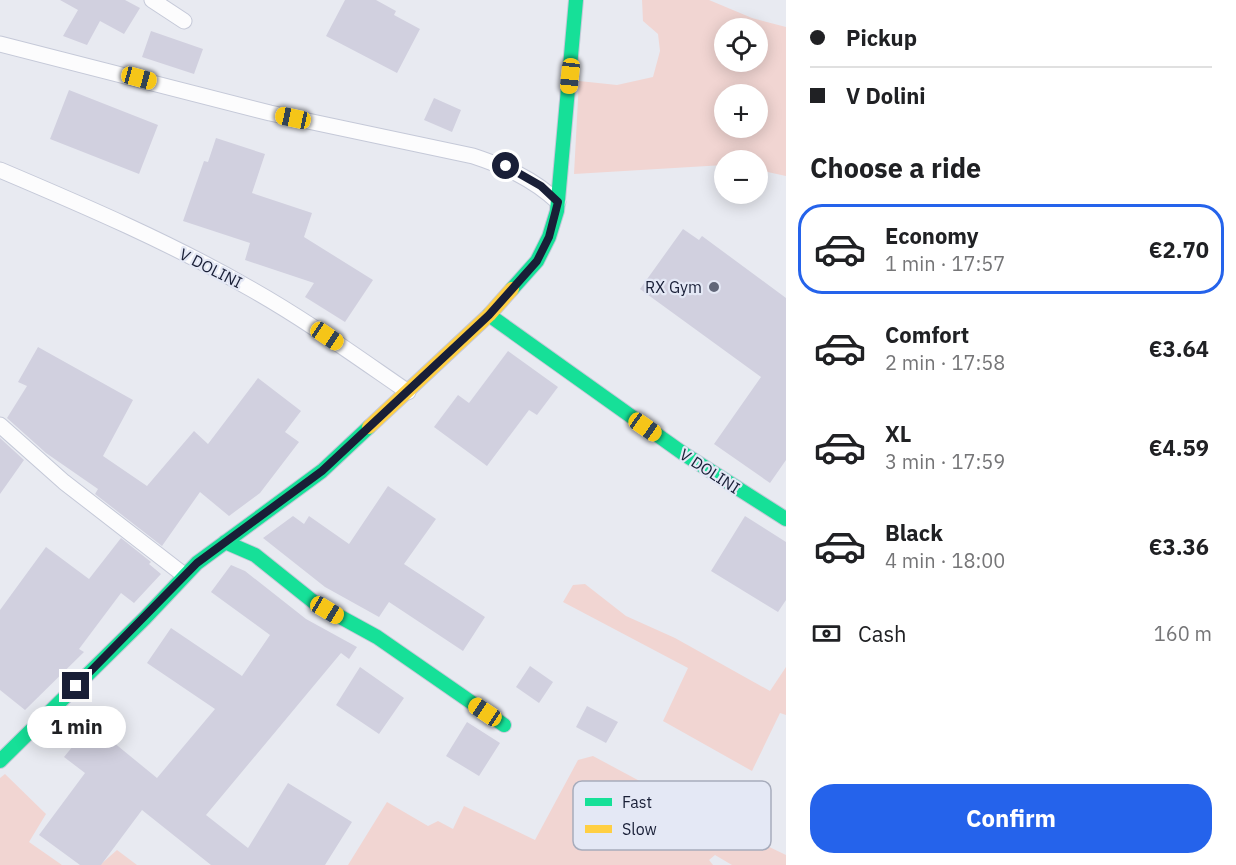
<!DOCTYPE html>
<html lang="en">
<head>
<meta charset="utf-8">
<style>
  :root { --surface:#fff; --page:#f2f2f2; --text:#202124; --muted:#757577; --line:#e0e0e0; --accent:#2563eb }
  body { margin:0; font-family:"IBM Plex Sans",sans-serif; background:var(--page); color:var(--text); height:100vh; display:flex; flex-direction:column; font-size:22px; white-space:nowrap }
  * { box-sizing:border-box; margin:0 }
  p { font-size:20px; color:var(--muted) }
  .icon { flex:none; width:33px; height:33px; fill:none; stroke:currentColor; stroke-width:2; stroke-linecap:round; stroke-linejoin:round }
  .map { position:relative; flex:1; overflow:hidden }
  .details { display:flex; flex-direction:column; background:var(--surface); width:450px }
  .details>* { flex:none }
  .banner { display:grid; align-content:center; height:132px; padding:0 24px; background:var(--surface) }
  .controls { position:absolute; left:714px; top:18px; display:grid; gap:12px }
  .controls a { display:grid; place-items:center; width:54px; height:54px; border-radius:50%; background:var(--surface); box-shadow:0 3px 15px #0003; font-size:30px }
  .end { position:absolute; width:27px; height:27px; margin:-14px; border:8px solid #191f37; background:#fff; box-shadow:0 0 0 3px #fff }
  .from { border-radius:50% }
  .bubble { position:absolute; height:42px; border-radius:21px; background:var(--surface); box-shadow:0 3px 15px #0003; font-size:20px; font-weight:700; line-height:42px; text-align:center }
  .car { position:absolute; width:18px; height:36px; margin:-18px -9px; border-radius:8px; box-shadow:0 0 4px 2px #0007; background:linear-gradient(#f5c518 24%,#345 0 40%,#f5c518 0 76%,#345 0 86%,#f5c518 0) }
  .banner b { display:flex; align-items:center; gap:21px; height:57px; font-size:22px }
  .banner b+b { border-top:2px solid var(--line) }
  .banner i { width:15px; height:15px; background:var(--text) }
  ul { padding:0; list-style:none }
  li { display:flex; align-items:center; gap:18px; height:90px; margin:0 12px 9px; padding:0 12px; border:3px solid transparent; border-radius:24px }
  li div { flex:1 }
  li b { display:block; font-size:22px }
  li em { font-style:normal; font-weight:700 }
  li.current { border-color:var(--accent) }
  li>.icon { width:54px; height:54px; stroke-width:1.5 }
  h2 { padding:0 24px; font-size:27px; line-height:72px }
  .pay { display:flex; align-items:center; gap:15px; height:66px; padding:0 24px; font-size:22px }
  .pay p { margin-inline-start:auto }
  .primary-button { display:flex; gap:12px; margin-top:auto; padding:12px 24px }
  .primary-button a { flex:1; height:69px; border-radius:24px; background:var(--accent); color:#fff; font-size:24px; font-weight:700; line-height:69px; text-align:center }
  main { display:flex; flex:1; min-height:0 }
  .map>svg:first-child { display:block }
  .green { fill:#f1d5d2; fill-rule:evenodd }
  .building { fill:#d1d0df }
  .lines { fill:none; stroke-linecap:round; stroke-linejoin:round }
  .lane-casing { stroke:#c5c9d8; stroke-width:17 }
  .fast-casing { stroke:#c5c9d8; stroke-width:16 }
  .slow-casing { stroke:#c5c9d8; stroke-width:16 }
  .lane { stroke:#fcfcfd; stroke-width:15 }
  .fast { stroke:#16e098; stroke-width:14 }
  .slow { stroke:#ffcf43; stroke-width:14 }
  .route { stroke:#191f37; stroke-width:8 }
  .poi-dot { fill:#616678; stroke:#e4e8f5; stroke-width:2 }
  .labels { text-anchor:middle; stroke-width:4.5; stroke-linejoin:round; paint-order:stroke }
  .street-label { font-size:16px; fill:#191f37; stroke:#e4e8f5 }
  .poi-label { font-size:16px; fill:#191f37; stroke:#e4e8f5; text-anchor:end }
  .key { fill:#e4e8f5; stroke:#a7acbc; stroke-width:1.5 }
  .key-label { font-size:16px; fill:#191f37 }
</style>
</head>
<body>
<main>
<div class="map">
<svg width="786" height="865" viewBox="0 0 786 865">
  <rect width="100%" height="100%" fill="#e8eaf1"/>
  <!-- green -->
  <path class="green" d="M642 0H709L752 18 786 27V176L758 170V160H724V165L574 174 579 81 617 85 653 77 660 51 658 34 643 21ZM724 28H758V62H724ZM724 94H758V128H724Z
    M585 584 626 616 675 638 770 691 786 667V715L780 713 752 771 663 721 688 668 563 602 573 585Z
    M593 756 703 815 786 855V865H732L715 855 709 860 713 865H348L387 802 428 826 438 821 453 829 464 806 535 840 578 760Z
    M5 774 46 814 29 842 62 865H0V778Z
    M117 850 137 865H100Z"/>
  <!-- building -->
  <path class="building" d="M60 0H125L140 8 124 34 100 21 87 45 63 36 78 10Z
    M345 0H376L396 11 394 15 420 29 397 73 326 36Z
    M151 31 203 49 194 74 142 57Z
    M69 90 158 125 139 174 50 139Z
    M434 98 461 110 452 132 424 120Z
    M216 138 265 154 252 193 312 213 304 237 373 280 345 322 305 297 314 283 245 260 250 243 183 221 204 161 208 162Z
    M683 229 699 240 702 236 786 298V460L770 483 714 444 761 377 640 289Z
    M38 347 133 400 103 456 147 486 194 431 208 444 258 378 301 411 285 432 299 442 260 493 229 516 200 492 162 546 95 494 98 489 46 453 7 418 27 386 18 382Z
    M508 351 558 387 537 415 529 410 487 466 434 427 458 395 469 403Z
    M0 438 24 460 0 494Z
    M388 486 436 519 404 564 485 617 463 651 389 602 379 617 325 587 263 538 293 516 304 524 309 516 349 544Z
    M745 516 786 542V600L778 612 711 571Z
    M121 538 151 562 149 564 161 574 134 603 121 593 79 649 84 652 25 710 0 690V610L46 547 89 579Z
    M231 565 245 571 306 619 357 647 349 659 341 653 206 815 248 848 288 783 352 822 325 865H211L142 810 101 865H80L39 835 85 773 64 757 91 724 157 778 215 709 147 663 171 628 242 676 270 635 211 592Z
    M530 666 553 682 539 703 516 687Z
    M360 667 404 698 379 734 336 705Z
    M587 706 618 722 606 743 576 727Z
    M467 722 500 743 479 776 446 756Z"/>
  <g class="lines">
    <defs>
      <path id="lane" d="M152 0 184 21
        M0 44 270 113 473 156C506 167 532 178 558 202
        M0 170C85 206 171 243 251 289 306 320 357 357 408 392
        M0 425 64 482 184 575"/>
      <path id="fast" d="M512 289 537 261 549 237 557 211 576 0
        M489 315 684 454 786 519
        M225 542 255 555 315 603 377 637 504 725
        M0 761 145 618 197 563 322 471 369 427"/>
      <path id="slow" d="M369 427 489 315 512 289"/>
    </defs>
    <!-- lane casing -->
    <use href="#lane" class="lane-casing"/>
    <!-- fast casing -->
    <use href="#fast" class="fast-casing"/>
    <!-- slow casing -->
    <use href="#slow" class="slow-casing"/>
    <!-- lane -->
    <use href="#lane" class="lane"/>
    <!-- fast -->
    <use href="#fast" class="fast"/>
    <!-- slow -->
    <use href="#slow" class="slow"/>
  </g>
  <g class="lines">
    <!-- route -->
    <path class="route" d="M76 686 197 563 322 471 489 315 537 261 549 237 558 202 541 186 506 166"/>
  </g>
  <!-- markers -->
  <circle class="poi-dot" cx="714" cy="287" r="6"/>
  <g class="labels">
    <!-- street labels -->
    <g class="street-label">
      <text transform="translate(211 268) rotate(27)" y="6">V DOLINI</text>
      <text transform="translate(710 471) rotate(33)" y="6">V DOLINI</text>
    </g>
    <!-- poi labels -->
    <g class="poi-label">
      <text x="702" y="293">RX Gym</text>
    </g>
  </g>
  <!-- legend -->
  <rect x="573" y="781" width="198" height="69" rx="9" class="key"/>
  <rect x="585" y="798" width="27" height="8" fill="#16e098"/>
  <rect x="585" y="825" width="27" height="8" fill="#ffcf43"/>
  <g class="key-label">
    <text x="622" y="808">Fast</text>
    <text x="622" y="835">Slow</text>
  </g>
</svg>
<div class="controls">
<a><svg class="icon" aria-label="locate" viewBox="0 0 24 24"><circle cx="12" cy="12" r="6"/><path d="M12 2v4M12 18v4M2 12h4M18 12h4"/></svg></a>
<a>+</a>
<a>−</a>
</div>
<i class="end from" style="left:506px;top:166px"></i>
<i class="end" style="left:76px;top:686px"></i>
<div class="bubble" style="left:27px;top:706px;width:99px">1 min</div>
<i class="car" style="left:570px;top:76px;rotate:186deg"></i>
<i class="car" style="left:139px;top:78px;rotate:105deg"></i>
<i class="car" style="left:293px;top:118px;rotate:282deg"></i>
<i class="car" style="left:327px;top:336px;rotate:124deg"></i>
<i class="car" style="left:645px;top:427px;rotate:125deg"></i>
<i class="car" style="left:327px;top:610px;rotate:121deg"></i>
<i class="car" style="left:485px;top:712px;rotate:304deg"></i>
</div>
<section class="details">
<div class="banner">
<b><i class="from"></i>Pickup</b>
<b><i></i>V Dolini</b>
</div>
<h2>Choose a ride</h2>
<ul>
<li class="current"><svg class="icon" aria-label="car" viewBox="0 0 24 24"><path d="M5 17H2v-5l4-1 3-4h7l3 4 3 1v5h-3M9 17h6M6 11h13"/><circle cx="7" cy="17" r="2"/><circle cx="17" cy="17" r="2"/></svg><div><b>Economy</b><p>1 min · 17:57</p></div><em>€2.70</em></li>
<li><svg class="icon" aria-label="car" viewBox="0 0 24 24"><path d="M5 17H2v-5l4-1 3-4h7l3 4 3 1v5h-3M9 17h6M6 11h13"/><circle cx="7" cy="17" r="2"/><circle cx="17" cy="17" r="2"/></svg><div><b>Comfort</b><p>2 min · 17:58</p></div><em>€3.64</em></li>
<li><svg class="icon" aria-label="car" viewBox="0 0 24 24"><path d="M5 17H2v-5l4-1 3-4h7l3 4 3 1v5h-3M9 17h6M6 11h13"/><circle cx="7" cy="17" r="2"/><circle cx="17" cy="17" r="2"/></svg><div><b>XL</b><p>3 min · 17:59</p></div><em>€4.59</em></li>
<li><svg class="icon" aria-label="car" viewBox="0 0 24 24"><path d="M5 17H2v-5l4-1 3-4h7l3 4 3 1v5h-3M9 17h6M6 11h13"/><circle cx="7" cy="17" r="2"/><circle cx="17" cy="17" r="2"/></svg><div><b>Black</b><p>4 min · 18:00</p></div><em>€3.36</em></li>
</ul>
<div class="pay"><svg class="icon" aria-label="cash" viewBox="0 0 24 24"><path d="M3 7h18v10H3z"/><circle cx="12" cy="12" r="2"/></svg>Cash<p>160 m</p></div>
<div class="primary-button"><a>Confirm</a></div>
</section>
</main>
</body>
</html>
